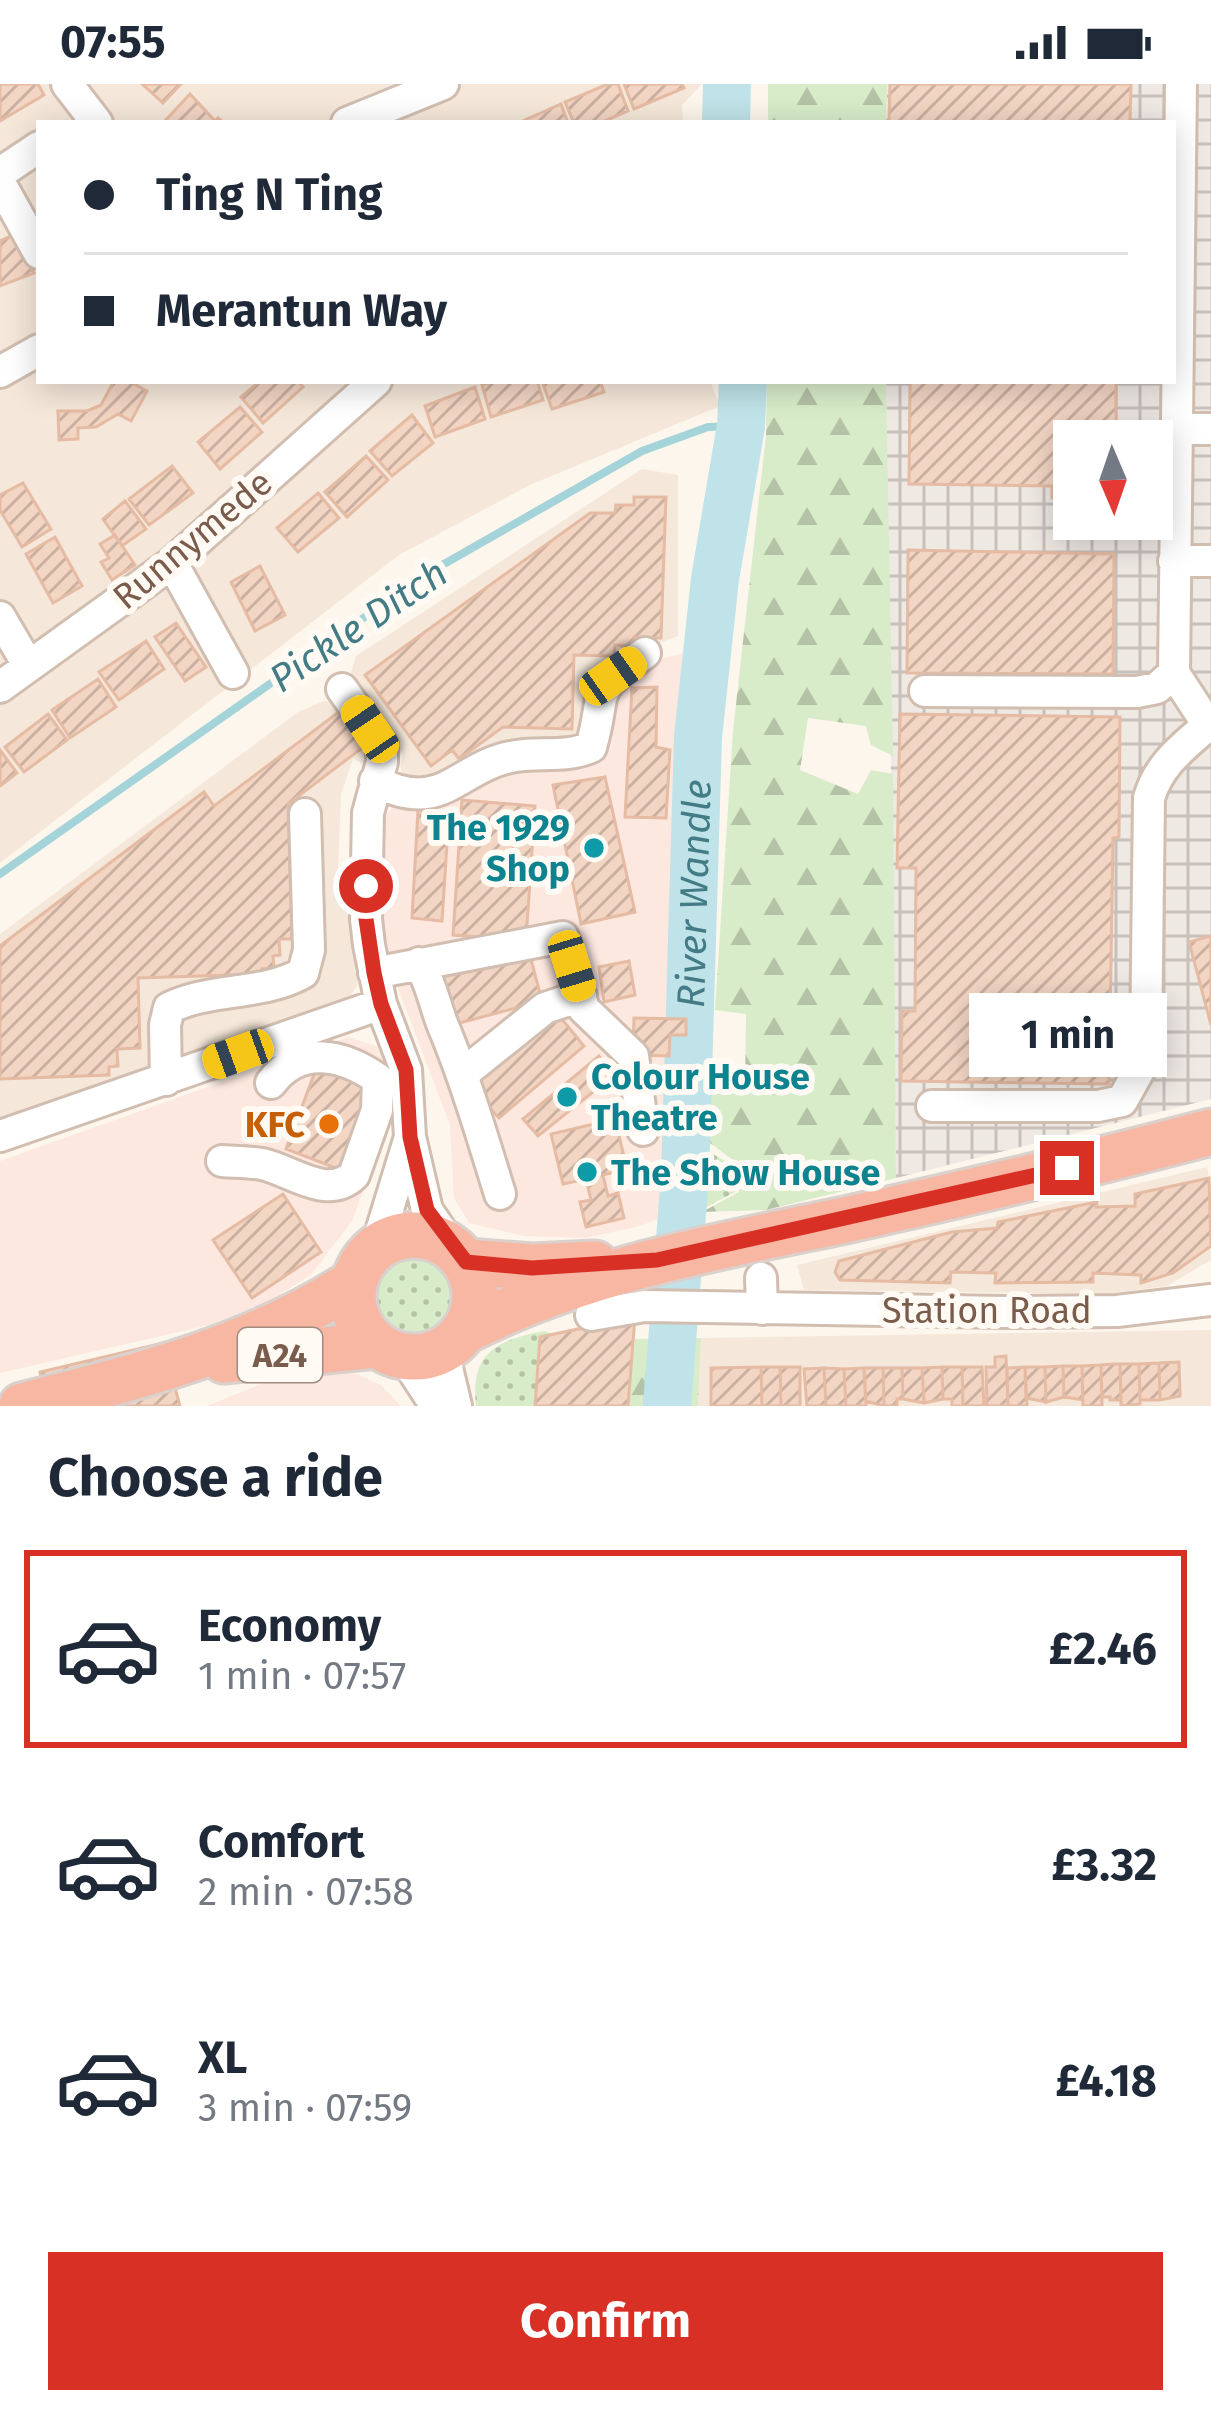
<!DOCTYPE html>
<html lang="en">
<head>
<meta charset="utf-8">
<style>
  :root { --surface:#fff; --page:#f2f2f3; --text:#1f2937; --muted:#747a83; --line:#e0e1e3; --accent:#d93025 }
  body { margin:0; font-family:"Fira Sans",sans-serif; background:var(--page); color:var(--text); height:100vh; display:flex; flex-direction:column; font-size:45px; white-space:nowrap }
  * { box-sizing:border-box; margin:0 }
  p { font-size:39px; color:var(--muted) }
  .icon { flex:none; width:66px; height:66px; fill:none; stroke:currentColor; stroke-width:2; stroke-linecap:round; stroke-linejoin:round }
  .map { position:relative; height:1322px; overflow:hidden }
  .details { display:flex; flex-direction:column; background:var(--surface); flex:1 }
  .details>* { flex:none }
  .guide { position:absolute; left:36px; top:36px; width:1140px; height:264px; border-radius:0px; box-shadow:0 6px 30px #0003; display:grid; align-content:center; height:264px; padding:0 48px; background:var(--surface) }
  .needle { width:78px; rotate:178deg }
  .controls { position:absolute; left:1053px; top:336px; display:grid; gap:24px }
  .controls a { display:grid; place-items:center; width:120px; height:120px; border-radius:0px; background:var(--surface); box-shadow:0 6px 30px #0003; font-size:60px }
  .end { position:absolute; width:54px; height:54px; margin:-27px; border:15px solid #d93025; background:#fff; box-shadow:0 0 0 6px #fff }
  .from { border-radius:50% }
  .bubble { position:absolute; height:84px; border-radius:0px; background:var(--surface); box-shadow:0 6px 30px #0003; font-size:39px; font-weight:700; line-height:84px; text-align:center }
  .car { position:absolute; width:36px; height:72px; margin:-36px -18px; border-radius:15px; box-shadow:0 0 9px 3px #0007; background:linear-gradient(#f5c518 24%,#345 0 40%,#f5c518 0 76%,#345 0 86%,#f5c518 0) }
  .guide b { display:flex; align-items:center; gap:42px; height:114px; font-size:45px }
  .guide b+b { border-top:3px solid var(--line) }
  .guide i { width:30px; height:30px; background:var(--text) }
  ul { padding:0; list-style:none }
  li { display:flex; align-items:center; gap:36px; height:198px; margin:0 24px 18px; padding:0 24px; border:6px solid transparent; border-radius:0px }
  li div { flex:1 }
  li b { display:block; font-size:45px }
  li em { font-style:normal; font-weight:700 }
  li.current { border-color:var(--accent) }
  li>.icon { width:108px; height:108px; stroke-width:1.5 }
  h2 { padding:0 48px; font-size:54px; line-height:144px }
  .cta { display:flex; gap:24px; margin-top:auto; padding:24px 48px }
  .cta a { flex:1; height:138px; border-radius:0px; background:var(--accent); color:#fff; font-size:48px; font-weight:700; line-height:138px; text-align:center }
  .status { display:flex; justify-content:space-between; align-items:center; height:84px; padding:0 60px; background:var(--surface); direction:ltr }
  .status svg { height:33px; fill:currentColor }
  .map>svg:first-child { display:block }
  .residential { fill:#f5e8da }
  .commercial { fill:#fde8e0 }
  .industrial { fill:url(#industrial-grid); fill-rule:evenodd }
  .grass { fill:url(#grass-dots) }
  .forest { fill:url(#forest-firs) }
  .water { fill:url(#water-rules); stroke:#a5d3da; stroke-width:3 }
  .lines { fill:none; stroke-linecap:round; stroke-linejoin:round }
  .stream { stroke:#a5d3da; stroke-width:8 }
  .river { stroke:#bfe3e8; stroke-width:48 }
  .building { fill:url(#building-hatch); stroke:#e6bba3; stroke-width:3 }
  .minor-casing { stroke:#d1beb0; stroke-width:36 }
  .highway-casing { stroke:#dad1cd; stroke-width:51 }
  .minor { stroke:#fff; stroke-width:30 }
  .highway { stroke:#f7b7a3; stroke-width:45 }
  .route { stroke:#d93025; stroke-width:15 }
  .culture-dot { fill:#0f9aa8; stroke:#fffaf3; stroke-width:4.5 }
  .food-dot { fill:#e8710a; stroke:#fffaf3; stroke-width:4.5 }
  .labels { text-anchor:middle; stroke-width:12; stroke-linejoin:round; paint-order:stroke }
  .shield { fill:#fffaf3; stroke:#a28b7f; stroke-width:3 }
  .shield-label { font-size:33px; font-weight:bold; fill:#7a5c4d }
  .street-label { font-size:36px; fill:#7a5c4d; stroke:#fffaf3 }
  .culture-label { font-size:36px; font-weight:bold; fill:#0d838f; stroke:#fffaf3; text-anchor:start }
  .food-label { font-size:36px; font-weight:bold; fill:#c56008; stroke:#fffaf3; text-anchor:end }
  .water-label { font-size:39px; font-style:italic; fill:#437c86; stroke:#fffaf3 }
</style>
</head>
<body>
<div class="status"><b>07:55</b><svg viewBox="0 0 49 12"><path d="M0 12V9h3v3zM5 12V6h3v6zM10 12V3h3v9zM15 12V0h3v12zM26 1h20v11H26zM47 4h2v5h-2z"/></svg></div>
<div class="map">
<svg width="1211" height="1322" viewBox="0 0 1211 1322">
  <defs>
    <pattern id="industrial-grid" width="8" height="8" patternUnits="userSpaceOnUse" patternTransform="scale(3)"><rect width="8" height="8" fill="#efe9e4"/><path d="M0 4h8M4 0v8" fill="none" stroke="#c7c0bb"/></pattern>
    <pattern id="grass-dots" width="8" height="8" patternUnits="userSpaceOnUse" patternTransform="scale(3)"><rect width="8" height="8" fill="#d8ecc9"/><path d="M2 2h.1M6 6h.1" fill="none" stroke="#b4c2a5" stroke-width="1.8" stroke-linecap="round"/></pattern>
    <pattern id="forest-firs" width="22" height="20" patternUnits="userSpaceOnUse" patternTransform="scale(3)"><rect width="22" height="20" fill="#d8ecc9"/><path d="M5 1l3.5 6h-7zM16 11l3.5 6h-7z" fill="#b4c2a5"/></pattern>
    <pattern id="water-rules" width="6" height="5" patternUnits="userSpaceOnUse" patternTransform="scale(3)"><rect width="6" height="5" fill="#bfe3e8"/><path d="M0 2.5h6" fill="none" stroke="#a0bbbe"/></pattern>
    <pattern id="building-hatch" width="6" height="6" patternUnits="userSpaceOnUse" patternTransform="scale(3)"><rect width="6" height="6" fill="#f3d5c3"/><path d="M-1 1l2-2M0 6l6-6M5 7l2-2" fill="none" stroke="#cab0a1"/></pattern>
  </defs>
  <rect width="100%" height="100%" fill="#fdf6ec"/>
  <!-- residential -->
  <path class="residential" d="M0 0H702L682 21 683 39H39V297H710L720 322 530 401 399 471 0 779Z
    M642 385 678 391V552L645 564 575 656 444 697 404 694 400 682 403 670 347 602 356 572Z
    M324 617 346 621 376 684 353 675 341 710 338 786 354 787 359 885 357 902 349 914 0 1042V850L298 628Z
    M1207 1083 1211 1103V1176L1167 1202 1104 1210 804 1206 797 1181Z
    M1211 1246V1322H698L701 1254Z"/>
  <!-- commercial -->
  <path class="commercial" d="M684 569 676 1128 640 1142 585 1154 524 1152 469 1139 454 1114 450 1041 387 875 381 817 382 737 395 719 504 683 597 678 610 665 618 612 627 592 645 579Z
    M348 953 376 962 388 978 393 1027 352 1137 311 1191 269 1217 222 1238 0 1289V1077Z
    M328 1286 357 1290 381 1301 401 1322H207L285 1290Z"/>
  <!-- industrial -->
  <path class="industrial" d="M887 0H1211V1015L896 1094 886 297H1173V39H886ZM1074 357H1152V435H1074Z"/>
  <!-- grass -->
  <path class="grass" d="M701 1062 736 1084 735 1108 695 1129Z
    M373 1214a43 43 0 1 1 86 0a43 43 0 1 1-86 0Z
    M544 1247 573 1256 536 1322H476C470 1268 498 1256 544 1247Z"/>
  <!-- forest -->
  <path class="forest" d="M768 0H887L886 39H768Z
    M767 297H886L893 672 871 661 866 642 808 634 800 686 858 710 871 686 893 690 896 1094 766 1126 702 1128 739 1108 741 1082 706 1056 708 1001H745L746 930 715 926 733 647 766 351Z
    M701 1254 698 1322H628L635 1255Z"/>
  <!-- water -->
  <path class="water" d="M686 1255 682 1322H645L646 1295 657 1256Z"/>
  <g class="lines">
    <!-- stream -->
    <path class="stream" d="M0 790 423 492 642 367 708 343 741 342"/>
    <!-- river -->
    <g class="river">
      <path d="M726 39 727 0"/>
      <path id="s1" d="M667 1322 685 1092 698 653 715 495 741 342 743 297"/>
    </g>
  </g>
  <!-- building -->
  <path class="building" d="M0 0H38L44 11 0 37Z
    M142 0H181L163 19Z
    M608 0H618L628 27 600 39H574L565 18Z
    M624 0H682L684 4 634 25Z
    M890 0H1131L1130 39H889Z
    M190 10 215 37 218 34 224 39H163Z
    M561 20 568 39H518Z
    M13 151 34 189 0 202V157Z
    M114 297H129L147 307 131 337 118 330 96 343 78 344V355L59 356 58 327H87L101 321Z
    M260 297H298L303 303 263 339 241 313Z
    M495 297H537L543 316 491 333 482 301Z
    M542 297H600L604 308 552 325Z
    M910 297H1116V357H1074V414H1052V402L909 400Z
    M475 303 485 335 435 353 425 322Z
    M240 323 262 348 220 385 198 358Z
    M412 331 433 359 392 392 370 367Z
    M366 372 388 396 347 433 325 408Z
    M172 382 193 409 149 441 129 415Z
    M23 399 51 445 22 463 0 426V411Z
    M318 409 339 434 298 468 277 444Z
    M634 413H666L661 554 634 553V562L615 561 614 572 574 571 572 645 503 643 459 675 452 666 431 682 365 591 590 429H615L616 421H634Z
    M125 417 146 445 122 462 103 435Z
    M115 451 135 481 112 496 101 478 109 474 100 460Z
    M55 453 82 502 53 519 26 470Z
    M908 466 1114 470 1113 590 907 589Z
    M260 482 285 531 255 547 231 498Z
    M176 539 206 583 185 597 155 553Z
    M146 557 164 585 119 616 99 588Z
    M98 595 116 623 70 654 52 626Z
    M657 603 656 663 670 666 666 734 625 733 632 604Z
    M340 627 366 661 288 720 292 855H279L280 871 273 872 274 884 262 885V890L138 894 140 964 117 965 118 982 109 983V991L0 995V862L204 708 214 722Z
    M48 630 67 656 24 688 5 663Z
    M900 630 1120 633 1119 753 1113 754 1109 1000 901 997 902 927H915L916 784H897Z
    M0 666 17 689 0 702Z
    M605 693 635 828 581 840 553 701Z
    M462 716 535 722 526 856 453 851Z
    M418 726 449 729 442 837 412 834Z
    M1211 852V941L1189 858Z
    M528 864 542 917 456 940 438 888Z
    M629 877 635 911 604 918 599 883Z
    M556 928 584 962 499 1034 468 1000Z
    M634 934 686 935V951H670L669 972 633 971Z
    M599 972 613 992 538 1052 523 1035Z
    M318 980 373 1000 346 1088 286 1065Z
    M615 1035 627 1085 603 1091 608 1112 618 1109 624 1134 586 1143 580 1118 591 1116 586 1095 563 1100 551 1050Z
    M1209 1094 1211 1162 1173 1189 1141 1199V1191L1093 1189V1198L995 1199 996 1189 951 1188 950 1199 840 1196 835 1188 839 1177 952 1148 997 1144 998 1138 1097 1118 1096 1123 1135 1122V1110Z
    M283 1110 321 1168 252 1214 213 1156Z
    M635 1233 628 1322H535L540 1253Z
    M163 1259 180 1322H48L40 1288Z
    M1006 1272 1008 1322H987L986 1283H995V1273Z
    M1179 1278 1180 1312 1160 1316 1159 1279Z
    M1159 1279 1160 1316H1140L1139 1280Z
    M1115 1280H1120L1121 1316H1110V1313H1102L1101 1281Z
    M1120 1280H1139L1140 1320 1121 1322Z
    M1101 1281 1102 1322H1083L1082 1282Z
    M1063 1282 1064 1313 1046 1318 1045 1283Z
    M1063 1282H1082L1083 1316 1064 1313Z
    M761 1283 762 1322H711V1284Z
    M761 1283H780L781 1322H762Z
    M780 1283H800V1322H781Z
    M942 1283 943 1315 924 1319 922 1284Z
    M942 1283H962L963 1322H952V1315H943Z
    M962 1283H982L984 1322H963Z
    M1025 1283 1027 1322H1008L1007 1284Z
    M1025 1283H1045L1046 1318 1026 1314Z
    M824 1284 826 1322H807L804 1285Z
    M824 1284 844 1285 846 1322H826Z
    M864 1284 866 1322H846L844 1285Z
    M864 1284H883L884 1322 866 1317Z
    M883 1284H902L903 1315H897V1322H884Z
    M902 1284H922L924 1319 903 1315Z"/>
  <g class="lines">
    <defs>
      <path id="minor" d="M67 0 97 39
        M347 39 443 0
        M0 89 39 63
        M0 99 39 169
        M0 288 39 266
        M1177 345H1211
        M1174 477H1211
        M172 479 233 589
        M0 533 28 581
        M0 603 172 479 376 297
        M342 605 382 661V678L368 729 366 835 369 861 381 920 406 986 410 1053 427 1126 452 1163
        M925 607 1137 608 1157 604 1174 589
        M375 697C444 733 457 681 516 672 541 668 567 674 591 663 608 604 587 610 645 569
        M419 879C433 902 435 925 446 949 467 1001 483 1055 500 1110
        M374 889 563 853 584 925 633 972 643 1046
        M464 989 545 924 581 912
        M166 996 165 941 169 924C212 903 262 912 303 889L309 866 305 730
        M932 1022H1098L1122 1017 1141 983 1146 958 1149 714C1159 680 1182 664 1208 641L1174 589 1181 0
        M0 1052 381 920
        M222 1077C235 1078 249 1078 262 1080 291 1086 327 1117 354 1091L377 1026 378 995C344 971 300 960 271 999
        M376 1164 410 1053
        M761 1194 762 1225
        M591 1231 645 1222 1006 1228 1117 1227 1211 1216
        M443 1267 456 1322
        M404 1273 436 1322"/>
      <path id="highway" d="M353 1212a61 61 0 1 1 122 0a61 61 0 1 1-122 0Z
        M466 1178 532 1183 595 1180
        M466 1246C585 1186 716 1163 845 1136 967 1109 1090 1080 1211 1048
        M224 1276 376 1261
        M22 1322C137 1293 254 1264 354 1198"/>
    </defs>
    <!-- minor casing -->
    <use href="#minor" class="minor-casing"/>
    <!-- highway casing -->
    <use href="#highway" class="highway-casing"/>
    <!-- minor -->
    <use href="#minor" class="minor"/>
    <!-- highway -->
    <use href="#highway" class="highway"/>
  </g>
  <g class="lines">
    <!-- route -->
    <path class="route" d="M366 802V835L374 889 381 920 406 986 410 1053 427 1126 466 1178 532 1184 657 1176 1067 1084"/>
  </g>
  <!-- markers -->
  <g class="culture-dot">
    <circle cx="594" cy="764" r="12"/>
    <circle cx="567" cy="1013" r="12"/>
    <circle cx="587" cy="1088" r="12"/>
  </g>
  <circle class="food-dot" cx="329" cy="1040" r="12"/>
  <g class="labels">
    <!-- shield labels -->
    <rect class="shield" x="238" y="1244" width="84" height="54" rx="9"/>
    <g class="shield-label">
      <text x="280" y="1283">A24</text>
    </g>
    <!-- street labels -->
    <g class="street-label">
      <text transform="translate(192 455) rotate(-40)" y="13">Runnymede</text>
      <text x="987" y="1239">Station Road</text>
    </g>
    <!-- culture labels -->
    <g class="culture-label">
      <text x="570" y="756" text-anchor="end">The 1929<tspan x="570" dy="41">Shop</tspan></text>
      <text x="591" y="1005">Colour House<tspan x="591" dy="41">Theatre</tspan></text>
      <text x="611" y="1101">The Show House</text>
    </g>
    <!-- food labels -->
    <g class="food-label">
      <text x="305" y="1053">KFC</text>
    </g>
    <!-- water labels -->
    <g class="water-label">
      <text transform="translate(358 541) rotate(-34)" y="14">Pickle Ditch</text>
      <text dy="14" stroke="none"><textPath href="#s1" startOffset="513">River Wandle</textPath></text>
    </g>
  </g>
</svg>
<div class="controls">
<a><svg class="needle" viewBox="-14 -14 28 28"><path d="M0-13l5 13h-10z" fill="#e53935"/><path d="M0 13l5-13h-10z" fill="#747a83"/></svg></a>
</div>
<i class="end from" style="left:366px;top:802px"></i>
<i class="end" style="left:1067px;top:1084px"></i>
<div class="bubble" style="left:969px;top:909px;width:198px">1 min</div>
<i class="car" style="left:613px;top:592px;rotate:55deg"></i>
<i class="car" style="left:370px;top:645px;rotate:326deg"></i>
<i class="car" style="left:572px;top:882px;rotate:163deg"></i>
<i class="car" style="left:238px;top:970px;rotate:250deg"></i>
<div class="guide">
<b><i class="from"></i>Ting N Ting</b>
<b><i></i>Merantun Way</b>
</div>
</div>
<section class="details">
<h2>Choose a ride</h2>
<ul>
<li class="current"><svg class="icon" aria-label="car" viewBox="0 0 24 24"><path d="M5 17H2v-5l4-1 3-4h7l3 4 3 1v5h-3M9 17h6M6 11h13"/><circle cx="7" cy="17" r="2"/><circle cx="17" cy="17" r="2"/></svg><div><b>Economy</b><p>1 min · 07:57</p></div><em>£2.46</em></li>
<li><svg class="icon" aria-label="car" viewBox="0 0 24 24"><path d="M5 17H2v-5l4-1 3-4h7l3 4 3 1v5h-3M9 17h6M6 11h13"/><circle cx="7" cy="17" r="2"/><circle cx="17" cy="17" r="2"/></svg><div><b>Comfort</b><p>2 min · 07:58</p></div><em>£3.32</em></li>
<li><svg class="icon" aria-label="car" viewBox="0 0 24 24"><path d="M5 17H2v-5l4-1 3-4h7l3 4 3 1v5h-3M9 17h6M6 11h13"/><circle cx="7" cy="17" r="2"/><circle cx="17" cy="17" r="2"/></svg><div><b>XL</b><p>3 min · 07:59</p></div><em>£4.18</em></li>
</ul>
<div class="cta"><a>Confirm</a></div>
</section>
</body>
</html>
